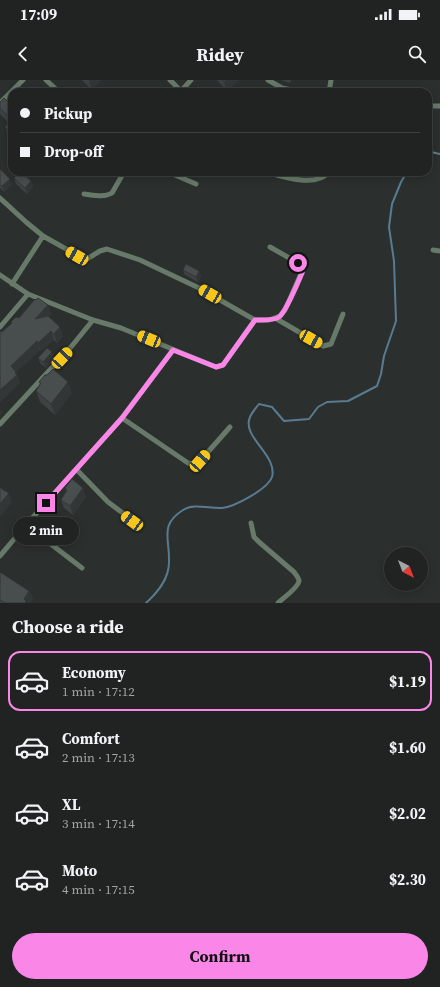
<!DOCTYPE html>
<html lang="en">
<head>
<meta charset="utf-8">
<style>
  :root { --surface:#202322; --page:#2d2f2f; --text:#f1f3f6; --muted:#a2a4a5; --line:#3d4040; --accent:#fa87e8 }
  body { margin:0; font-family:"Source Serif 4",serif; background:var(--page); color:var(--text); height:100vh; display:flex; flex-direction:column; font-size:15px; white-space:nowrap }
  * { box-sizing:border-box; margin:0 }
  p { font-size:13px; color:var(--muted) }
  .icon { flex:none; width:22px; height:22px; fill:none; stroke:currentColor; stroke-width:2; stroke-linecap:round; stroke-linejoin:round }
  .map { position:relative; height:523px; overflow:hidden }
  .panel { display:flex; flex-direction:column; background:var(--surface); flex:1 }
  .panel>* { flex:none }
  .top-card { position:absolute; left:8px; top:8px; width:424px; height:88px; border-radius:12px; box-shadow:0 2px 10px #0003,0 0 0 1px var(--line); display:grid; align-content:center; height:88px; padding:0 12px; background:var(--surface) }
  .needle { width:26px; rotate:138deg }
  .fabs { position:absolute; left:384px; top:467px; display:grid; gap:8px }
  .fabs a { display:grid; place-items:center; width:44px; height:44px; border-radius:50%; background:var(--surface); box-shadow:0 2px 10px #0003,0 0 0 1px var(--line); font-size:20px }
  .end { position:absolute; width:18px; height:18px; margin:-9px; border:5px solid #fa87e8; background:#111; box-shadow:0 0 0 2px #111 }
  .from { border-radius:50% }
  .bubble { position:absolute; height:28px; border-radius:14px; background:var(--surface); box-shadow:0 2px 10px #0003,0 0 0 1px var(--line); font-size:13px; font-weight:700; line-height:28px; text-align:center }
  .car { position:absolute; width:12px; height:24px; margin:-12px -6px; border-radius:5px; box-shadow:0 0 3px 1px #0007; background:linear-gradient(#f5c518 24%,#345 0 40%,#f5c518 0 76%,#345 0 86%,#f5c518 0) }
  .top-card b { display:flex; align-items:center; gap:14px; height:38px; font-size:15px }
  .top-card b+b { border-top:1px solid var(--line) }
  .top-card i { width:10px; height:10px; background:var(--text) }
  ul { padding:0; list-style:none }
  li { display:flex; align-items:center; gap:12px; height:60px; margin:0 8px 6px; padding:0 4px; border:2px solid transparent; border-radius:12px }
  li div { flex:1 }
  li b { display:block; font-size:15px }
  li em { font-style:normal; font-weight:700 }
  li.active { border-color:var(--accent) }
  li>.icon { width:36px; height:36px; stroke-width:1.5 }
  h2 { padding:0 12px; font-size:18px; line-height:48px }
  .cta { display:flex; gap:8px; margin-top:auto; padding:8px 12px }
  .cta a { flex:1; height:46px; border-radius:24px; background:var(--accent); color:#111; font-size:16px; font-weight:700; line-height:46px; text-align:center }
  .status { display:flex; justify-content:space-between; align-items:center; height:28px; padding:0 20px; background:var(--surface); direction:ltr }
  .status svg { height:11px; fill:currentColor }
  header { display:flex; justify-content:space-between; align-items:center; height:52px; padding:0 12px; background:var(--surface); font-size:18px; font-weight:700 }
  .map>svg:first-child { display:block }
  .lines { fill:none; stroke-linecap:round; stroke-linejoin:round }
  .stream { stroke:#597b91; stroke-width:2 }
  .minor { stroke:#677969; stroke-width:5 }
  .wall { fill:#3e4243 }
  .shaded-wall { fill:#323637 }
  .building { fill:#484d4e; stroke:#323637 }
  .route { stroke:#fa87e8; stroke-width:5 }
</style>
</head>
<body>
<div class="status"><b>17:09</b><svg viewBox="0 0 49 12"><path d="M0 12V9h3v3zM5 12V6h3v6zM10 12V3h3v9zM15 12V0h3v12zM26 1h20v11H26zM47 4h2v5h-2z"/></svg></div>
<header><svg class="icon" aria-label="back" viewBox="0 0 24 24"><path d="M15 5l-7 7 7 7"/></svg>Ridey<svg class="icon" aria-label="search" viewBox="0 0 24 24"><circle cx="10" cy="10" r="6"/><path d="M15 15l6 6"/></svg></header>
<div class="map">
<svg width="440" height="523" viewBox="0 0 440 523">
  <rect width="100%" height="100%" fill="#2b2f2e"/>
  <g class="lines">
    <!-- stream -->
    <path class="stream" d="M428 74 431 72 440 74
      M146 523C158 512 169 499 169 482 170 459 159 445 183 430 194 423 210 429 222 428 234 427 268 409 272 397 278 375 241 357 250 337 252 332 256 328 259 324L272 327 284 341 309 339 318 327 327 322 348 321 377 306 381 294 384 276 396 241 394 181 389 147 392 124 401 102 407 92"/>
    <!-- minor -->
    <path class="minor" d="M46 0 59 12
      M170 0 182 12
      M268 0 282 8 302 12
      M181 11 191 0
      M329 12 331 0
      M0 23 23 0
      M428 26H440
      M168 92 196 104
      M266 92C283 97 316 108 329 92
      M84 114C93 115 104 118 112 113L124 92
      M0 118 26 142 43 156 84 179H87L100 171 107 169 140 180 199 208 255 240H269L280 236 285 230 303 189 298 183 270 167
      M433 170 440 171
      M0 195 28 214 93 240 121 248 216 287 223 285 255 240
      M12 204 43 156
      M275 238 323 266 331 264 343 234
      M0 247 28 214
      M122 338 188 383 194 384 200 381 230 347
      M0 344 71 267 93 240
      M76 389 108 422 140 446
      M251 443 254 457 259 462 294 492C296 495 299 498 299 501 298 508 283 518 278 523
      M26 445 82 488
      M0 476 26 445 122 338 173 270"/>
  </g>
  <!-- wall -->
  <path class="wall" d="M82 0H101L92 10Z
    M217 0H239L227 11Z
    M281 0H291L290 3Z
    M0 22 12 26V60L8 55 5 47 9 43 0 34Z
    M0 89 12 104 4 112 0 108Z
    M14 98 31 101 33 106 27 114 16 104Z
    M183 190 199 191 201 197 198 202 185 195Z
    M36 220 48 225 51 234 48 237 63 256 57 263 54 260 41 271 40 270 16 292 19 300V301L20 303 0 322V252H2L11 244V242L19 238Z
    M38 278H54L46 288 41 284Z
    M47 295 72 313 55 335 40 322 36 311 40 304 39 302Z
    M65 408 86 417 73 435 64 428 61 420 66 412Z
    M0 492 29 511 33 519 30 523H0Z"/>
  <!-- shaded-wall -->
  <path class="shaded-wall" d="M89 0H101L92 10 89 1Z
    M226 0H239L227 11 224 2Z
    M10 99 12 104 4 112 2 106Z
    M31 101 33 106 27 114 25 108Z
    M199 191 201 197 198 202 196 197Z
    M48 225 51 234 39 248 35 239Z
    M60 247 63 256 57 263 54 254Z
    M51 251 54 260 41 271 38 263Z
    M37 261 40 270 16 292 19 300V301L20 303 0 322V310L11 286Z
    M52 272 54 278 46 288 43 282Z
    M68 302 72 313 55 335 51 324Z
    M0 329 2 334 0 335Z
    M83 408 86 417 73 435 70 426Z
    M9 413 12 422 0 437V424Z
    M29 511 33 519 30 523H25L24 519Z"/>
  <!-- building -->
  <path class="building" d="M222 0H226L224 2Z
    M4 18 12 26V53H11L5 47 12 40 0 28V22Z
    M0 89 10 99 2 106 0 105Z
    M19 92H21L31 101 25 108 14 98Z
    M186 184 199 191 196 197 183 190Z
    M38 218 48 225 35 239 48 236 60 247 54 254 51 251 38 263 37 261 11 286 16 292 15 293 17 295 0 310V252L1 251 2 252 12 243 11 242 16 237 19 238 35 219 36 220Z
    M47 268 52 272 43 282 38 278Z
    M53 289 68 302 51 324 36 311 41 303 39 302 45 295H47Z
    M72 399 83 408 70 426 61 420 67 410 65 408Z
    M0 407 3 410 9 413 0 424Z
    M0 492 29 511 24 519 26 521 25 523H5L0 520Z"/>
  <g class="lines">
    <!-- route -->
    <path class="route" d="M46 423 122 338 173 270 216 287 223 285 255 240C262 240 273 241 279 237 286 232 298 202 302 193 304 187 302 186 298 183"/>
  </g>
</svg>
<div class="fabs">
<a><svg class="needle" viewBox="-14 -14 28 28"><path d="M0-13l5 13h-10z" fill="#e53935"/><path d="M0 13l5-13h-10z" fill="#a2a4a5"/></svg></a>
</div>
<i class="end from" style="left:298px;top:183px"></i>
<i class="end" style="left:46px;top:423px"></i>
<div class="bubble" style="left:13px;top:437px;width:66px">2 min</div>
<i class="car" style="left:77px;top:176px;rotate:300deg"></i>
<i class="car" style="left:210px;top:214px;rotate:300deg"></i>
<i class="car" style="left:149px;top:259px;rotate:292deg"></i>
<i class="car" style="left:311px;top:259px;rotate:119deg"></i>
<i class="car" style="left:62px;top:278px;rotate:43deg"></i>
<i class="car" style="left:200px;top:381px;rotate:41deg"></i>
<i class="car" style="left:132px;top:441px;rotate:306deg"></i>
<div class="top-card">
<b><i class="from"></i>Pickup</b>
<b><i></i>Drop-off</b>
</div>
</div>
<section class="panel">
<h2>Choose a ride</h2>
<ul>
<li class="active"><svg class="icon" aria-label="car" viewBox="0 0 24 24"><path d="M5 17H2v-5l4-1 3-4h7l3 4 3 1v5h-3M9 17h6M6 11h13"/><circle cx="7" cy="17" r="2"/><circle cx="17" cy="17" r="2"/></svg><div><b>Economy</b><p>1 min · 17:12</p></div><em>$1.19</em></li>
<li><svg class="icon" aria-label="car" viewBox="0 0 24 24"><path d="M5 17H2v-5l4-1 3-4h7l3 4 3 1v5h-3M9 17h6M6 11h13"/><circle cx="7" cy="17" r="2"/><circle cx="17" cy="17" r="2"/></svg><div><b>Comfort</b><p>2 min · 17:13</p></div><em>$1.60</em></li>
<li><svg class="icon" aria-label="car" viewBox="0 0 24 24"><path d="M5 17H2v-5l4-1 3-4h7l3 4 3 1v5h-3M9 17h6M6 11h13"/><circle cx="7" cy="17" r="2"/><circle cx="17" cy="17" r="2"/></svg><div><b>XL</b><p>3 min · 17:14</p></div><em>$2.02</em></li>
<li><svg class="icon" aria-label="car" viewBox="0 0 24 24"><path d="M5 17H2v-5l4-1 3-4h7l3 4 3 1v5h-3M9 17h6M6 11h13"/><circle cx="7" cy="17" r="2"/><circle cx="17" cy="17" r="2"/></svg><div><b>Moto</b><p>4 min · 17:15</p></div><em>$2.30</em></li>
</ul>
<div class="cta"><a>Confirm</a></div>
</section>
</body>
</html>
